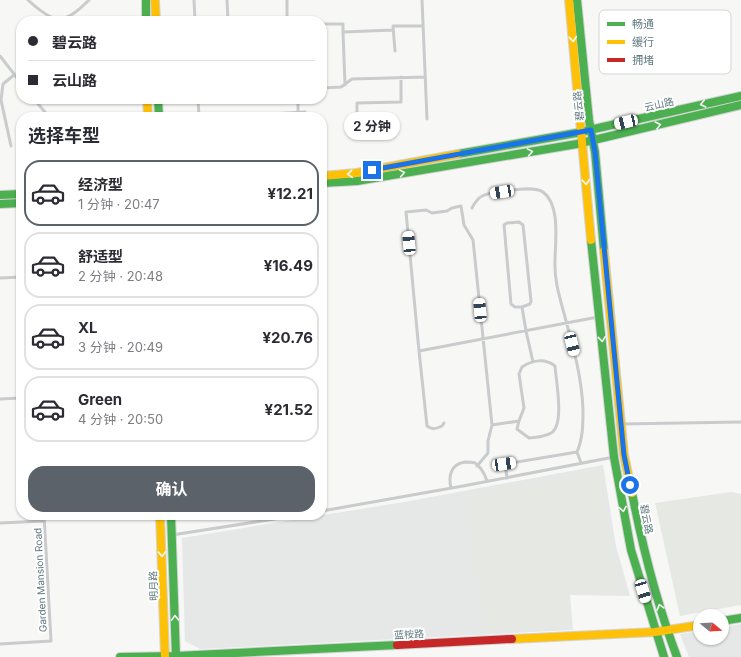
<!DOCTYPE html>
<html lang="zh">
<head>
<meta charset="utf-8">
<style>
  :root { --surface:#fff; --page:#f2f2f3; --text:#2b2b33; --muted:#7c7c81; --line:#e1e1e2; --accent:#5b6269 }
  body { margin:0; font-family:Inter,"Noto Sans SC",sans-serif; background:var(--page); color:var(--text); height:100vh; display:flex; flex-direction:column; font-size:15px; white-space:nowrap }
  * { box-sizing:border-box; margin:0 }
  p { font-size:13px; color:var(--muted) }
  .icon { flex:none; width:22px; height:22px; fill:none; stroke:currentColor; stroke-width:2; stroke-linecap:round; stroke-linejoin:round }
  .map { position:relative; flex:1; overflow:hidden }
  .sheet { position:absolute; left:16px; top:112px; width:311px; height:408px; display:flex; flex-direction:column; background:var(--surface); border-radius:16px; box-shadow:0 1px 3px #0004 }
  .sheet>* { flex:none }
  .guide { position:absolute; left:16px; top:16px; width:311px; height:88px; border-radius:16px; box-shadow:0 1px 3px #0004; display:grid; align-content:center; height:88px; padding:0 12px; background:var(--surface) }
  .needle { width:26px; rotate:108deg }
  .fabs { position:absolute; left:693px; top:609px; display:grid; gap:8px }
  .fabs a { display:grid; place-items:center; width:36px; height:36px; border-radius:50%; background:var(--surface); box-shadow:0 1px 3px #0004; font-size:20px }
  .end { position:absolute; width:18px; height:18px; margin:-9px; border:5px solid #1a73e8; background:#fff; box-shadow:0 0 0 2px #fff }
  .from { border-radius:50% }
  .bubble { position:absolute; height:28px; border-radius:14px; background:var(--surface); box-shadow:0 1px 3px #0004; font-size:13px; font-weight:700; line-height:28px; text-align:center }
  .car { position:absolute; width:12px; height:24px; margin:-12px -6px; border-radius:5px; box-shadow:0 0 3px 1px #0007; background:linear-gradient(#fff 24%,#345 0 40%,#fff 0 76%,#345 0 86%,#fff 0) }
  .guide b { display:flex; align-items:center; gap:14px; height:38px; font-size:15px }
  .guide b+b { border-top:1px solid var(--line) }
  .guide i { width:10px; height:10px; background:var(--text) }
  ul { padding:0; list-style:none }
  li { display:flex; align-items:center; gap:12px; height:66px; margin:0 8px 6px; padding:0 4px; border:2px solid var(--line); border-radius:16px }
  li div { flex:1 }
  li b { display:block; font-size:15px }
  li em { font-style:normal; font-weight:700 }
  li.current { border-color:var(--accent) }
  li>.icon { width:36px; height:36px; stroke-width:1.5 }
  h2 { padding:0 12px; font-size:18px; line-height:48px }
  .button { display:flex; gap:8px; margin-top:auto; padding:8px 12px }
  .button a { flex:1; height:46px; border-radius:16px; background:var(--accent); color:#fff; font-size:16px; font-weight:700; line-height:46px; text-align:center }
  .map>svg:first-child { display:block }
  .built { fill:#e6e7e7 }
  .green { fill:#e6e9e3 }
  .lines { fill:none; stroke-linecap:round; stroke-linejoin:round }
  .fast-casing { stroke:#d2d4d4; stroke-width:10 }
  .slow-casing { stroke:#d2d4d4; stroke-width:10 }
  .jam-casing { stroke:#d2d4d4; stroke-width:10 }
  .lane { stroke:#c9cbcc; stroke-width:3 }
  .fast { stroke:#4caf50; stroke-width:8 }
  .slow { stroke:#ffc107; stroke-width:8 }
  .jam { stroke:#c62828; stroke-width:8 }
  .oneway { stroke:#f6fbf6 }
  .route { stroke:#1a73e8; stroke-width:5 }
  .labels { text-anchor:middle; stroke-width:4; stroke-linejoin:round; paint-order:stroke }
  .street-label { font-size:10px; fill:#617a81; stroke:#fff }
  .key { fill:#fff; stroke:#d0d7d9; stroke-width:1 }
  .key-label { font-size:11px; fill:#617a81 }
</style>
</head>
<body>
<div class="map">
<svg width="741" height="657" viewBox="0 0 741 657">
  <rect width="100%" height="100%" fill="#f7f7f6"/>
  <!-- built -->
  <path class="built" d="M603 465 616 546 630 596 570 595 573 630 200 649 185 641 182 538 410 501Z
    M741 624V657H689L680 634 700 631V638H722V627Z"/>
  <!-- green -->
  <path class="green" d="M602 471 611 553 623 591H567L570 627 485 632 468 494Z
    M731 492 741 494V605L680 616 655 503Z"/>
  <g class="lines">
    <defs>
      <path id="fast" d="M146 0V21
        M577 0 589 120 595 152 604 251
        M158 99 159 117
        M458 154 576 133 741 96
        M322 183 357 181 577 144 741 105
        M0 195 21 194
        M0 204 21 203
        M591 240 614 457 631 550 664 657
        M632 493C643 549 657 604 677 657
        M171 515 176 657
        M722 621 741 618
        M120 657 176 656 397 645"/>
      <path id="slow" d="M155 0 156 21
        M569 0 591 240
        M147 99 148 117
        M322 176 356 173 458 154
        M604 251 624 455 632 493
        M160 515 165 657
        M512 639 655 632 700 625"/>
      <path id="jam" d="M397 645 512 639"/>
    </defs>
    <!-- fast casing -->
    <use href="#fast" class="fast-casing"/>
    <!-- slow casing -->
    <use href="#slow" class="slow-casing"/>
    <!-- jam casing -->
    <use href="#jam" class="jam-casing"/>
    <!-- lane -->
    <path class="lane" d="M28 0C34 6 49 18 57 19 69 20 82 7 89 0
      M194 0 195 21
      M227 0 228 21
      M287 0V21
      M422 0 427 119
      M322 24H343V32
      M395 51 393 26H423
      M0 56 21 83
      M345 85 343 32 393 30
      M322 88 341 87 352 79 425 77
      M34 99 49 117
      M198 99 199 117
      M298 99V113
      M270 114 305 112
      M357 117V103L401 102V77
      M11 146 1 100 3 84 14 75
      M472 208C480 192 488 194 505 191 514 190 535 186 543 192 561 205 555 243 555 261 554 282 561 301 566 321 574 350 582 379 583 410 583 424 583 438 577 452L505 464 507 478
      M0 278 21 277
      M522 307 530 304 531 301 523 225 519 222 507 223 504 225 511 304 515 307H522L526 331 533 362
      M419 351 406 212 426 210 432 213 447 211 452 208 461 206 464 225 473 240 492 425 488 441V453L477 466
      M0 399 21 398
      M444 423 442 426C436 429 432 430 427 426L419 351 598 317
      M621 424 741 422
      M492 425 519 421 524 408 519 374 522 367C532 360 545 358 555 366 556 381 565 425 551 433 545 437 536 437 529 438L517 429 519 421
      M577 452 581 463
      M451 488C448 476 451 464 465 462 468 462 472 462 475 463 481 467 485 475 487 481
      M322 511 463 486 614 457
      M0 523 44 521
      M172 535 300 515
      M0 644 51 641 44 515"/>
    <!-- fast -->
    <use href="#fast" class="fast"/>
    <!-- slow -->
    <use href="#slow" class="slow"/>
    <!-- jam -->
    <use href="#jam" class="jam"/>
  </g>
  <!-- one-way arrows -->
  <defs><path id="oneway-chevron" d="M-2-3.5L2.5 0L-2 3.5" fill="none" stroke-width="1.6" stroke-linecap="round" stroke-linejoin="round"/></defs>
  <g class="oneway">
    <use href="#oneway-chevron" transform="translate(573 39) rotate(84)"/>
    <use href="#oneway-chevron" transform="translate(703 104) rotate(167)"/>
    <use href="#oneway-chevron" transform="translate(658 125) rotate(-14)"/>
    <use href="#oneway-chevron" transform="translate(530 152) rotate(-10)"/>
    <use href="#oneway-chevron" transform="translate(402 173) rotate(-10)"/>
    <use href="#oneway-chevron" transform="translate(350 174) rotate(176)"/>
    <use href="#oneway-chevron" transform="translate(586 182) rotate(85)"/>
    <use href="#oneway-chevron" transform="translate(602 339) rotate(84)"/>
    <use href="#oneway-chevron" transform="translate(623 509) rotate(80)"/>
    <use href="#oneway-chevron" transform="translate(162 554) rotate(88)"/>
    <use href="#oneway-chevron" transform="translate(660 607) rotate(-106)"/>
    <use href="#oneway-chevron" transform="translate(175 618) rotate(-92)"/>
  </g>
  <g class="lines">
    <!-- route -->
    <path class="route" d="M372 170 591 130 595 152 624 455 630 485"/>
  </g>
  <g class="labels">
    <!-- street labels -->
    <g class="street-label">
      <text transform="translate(659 104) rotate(-13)" y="4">云山路</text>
      <text transform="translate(578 106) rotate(-96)" y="4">碧云路</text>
      <text transform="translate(647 519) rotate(79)" y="4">碧云路</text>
      <text transform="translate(40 580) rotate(-93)" y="4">Garden Mansion Road</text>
      <text transform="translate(153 586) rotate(-92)" y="4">明月路</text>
      <text transform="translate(409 634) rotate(-3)" y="4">蓝桉路</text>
    </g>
  </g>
  <!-- legend -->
  <rect x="599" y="10" width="132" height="64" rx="6" class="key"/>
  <rect x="607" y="22" width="18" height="4" fill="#4caf50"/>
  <rect x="607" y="40" width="18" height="4" fill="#ffc107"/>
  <rect x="607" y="58" width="18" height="4" fill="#c62828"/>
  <g class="key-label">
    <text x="632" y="28">畅通</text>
    <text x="632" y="46">缓行</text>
    <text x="632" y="64">拥堵</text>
  </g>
</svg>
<div class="fabs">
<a><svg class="needle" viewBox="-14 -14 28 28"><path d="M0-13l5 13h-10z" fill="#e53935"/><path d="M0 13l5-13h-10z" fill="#7c7c81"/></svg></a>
</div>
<i class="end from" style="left:630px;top:485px"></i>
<i class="end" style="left:372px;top:170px"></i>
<div class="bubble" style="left:344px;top:112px;width:56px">2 分钟</div>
<i class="car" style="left:626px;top:122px;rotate:257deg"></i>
<i class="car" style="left:502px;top:192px;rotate:261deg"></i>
<i class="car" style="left:409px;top:243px;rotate:355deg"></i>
<i class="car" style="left:480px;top:310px;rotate:355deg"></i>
<i class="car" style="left:572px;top:344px;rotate:166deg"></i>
<i class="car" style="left:504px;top:464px;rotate:82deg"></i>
<i class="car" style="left:643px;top:591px;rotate:163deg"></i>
<div class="guide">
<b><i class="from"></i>碧云路</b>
<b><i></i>云山路</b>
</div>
<section class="sheet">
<h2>选择车型</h2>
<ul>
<li class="current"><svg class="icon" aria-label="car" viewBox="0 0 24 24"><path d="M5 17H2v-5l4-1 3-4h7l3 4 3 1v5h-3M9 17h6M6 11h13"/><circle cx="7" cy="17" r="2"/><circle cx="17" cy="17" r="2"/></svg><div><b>经济型</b><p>1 分钟 · 20:47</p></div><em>¥12.21</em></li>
<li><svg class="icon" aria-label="car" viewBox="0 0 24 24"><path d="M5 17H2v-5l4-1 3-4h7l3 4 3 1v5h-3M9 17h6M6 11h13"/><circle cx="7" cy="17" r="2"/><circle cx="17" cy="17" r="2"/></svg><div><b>舒适型</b><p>2 分钟 · 20:48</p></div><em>¥16.49</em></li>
<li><svg class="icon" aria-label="car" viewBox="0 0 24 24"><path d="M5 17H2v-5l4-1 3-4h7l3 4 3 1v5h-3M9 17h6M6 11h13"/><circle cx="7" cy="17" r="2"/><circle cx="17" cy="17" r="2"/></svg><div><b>XL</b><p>3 分钟 · 20:49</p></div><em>¥20.76</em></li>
<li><svg class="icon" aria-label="car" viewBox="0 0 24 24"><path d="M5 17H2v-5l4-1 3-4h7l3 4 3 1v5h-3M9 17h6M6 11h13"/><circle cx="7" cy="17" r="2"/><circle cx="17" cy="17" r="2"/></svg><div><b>Green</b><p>4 分钟 · 20:50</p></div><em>¥21.52</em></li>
</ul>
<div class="button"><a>确认</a></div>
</section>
</div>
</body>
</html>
